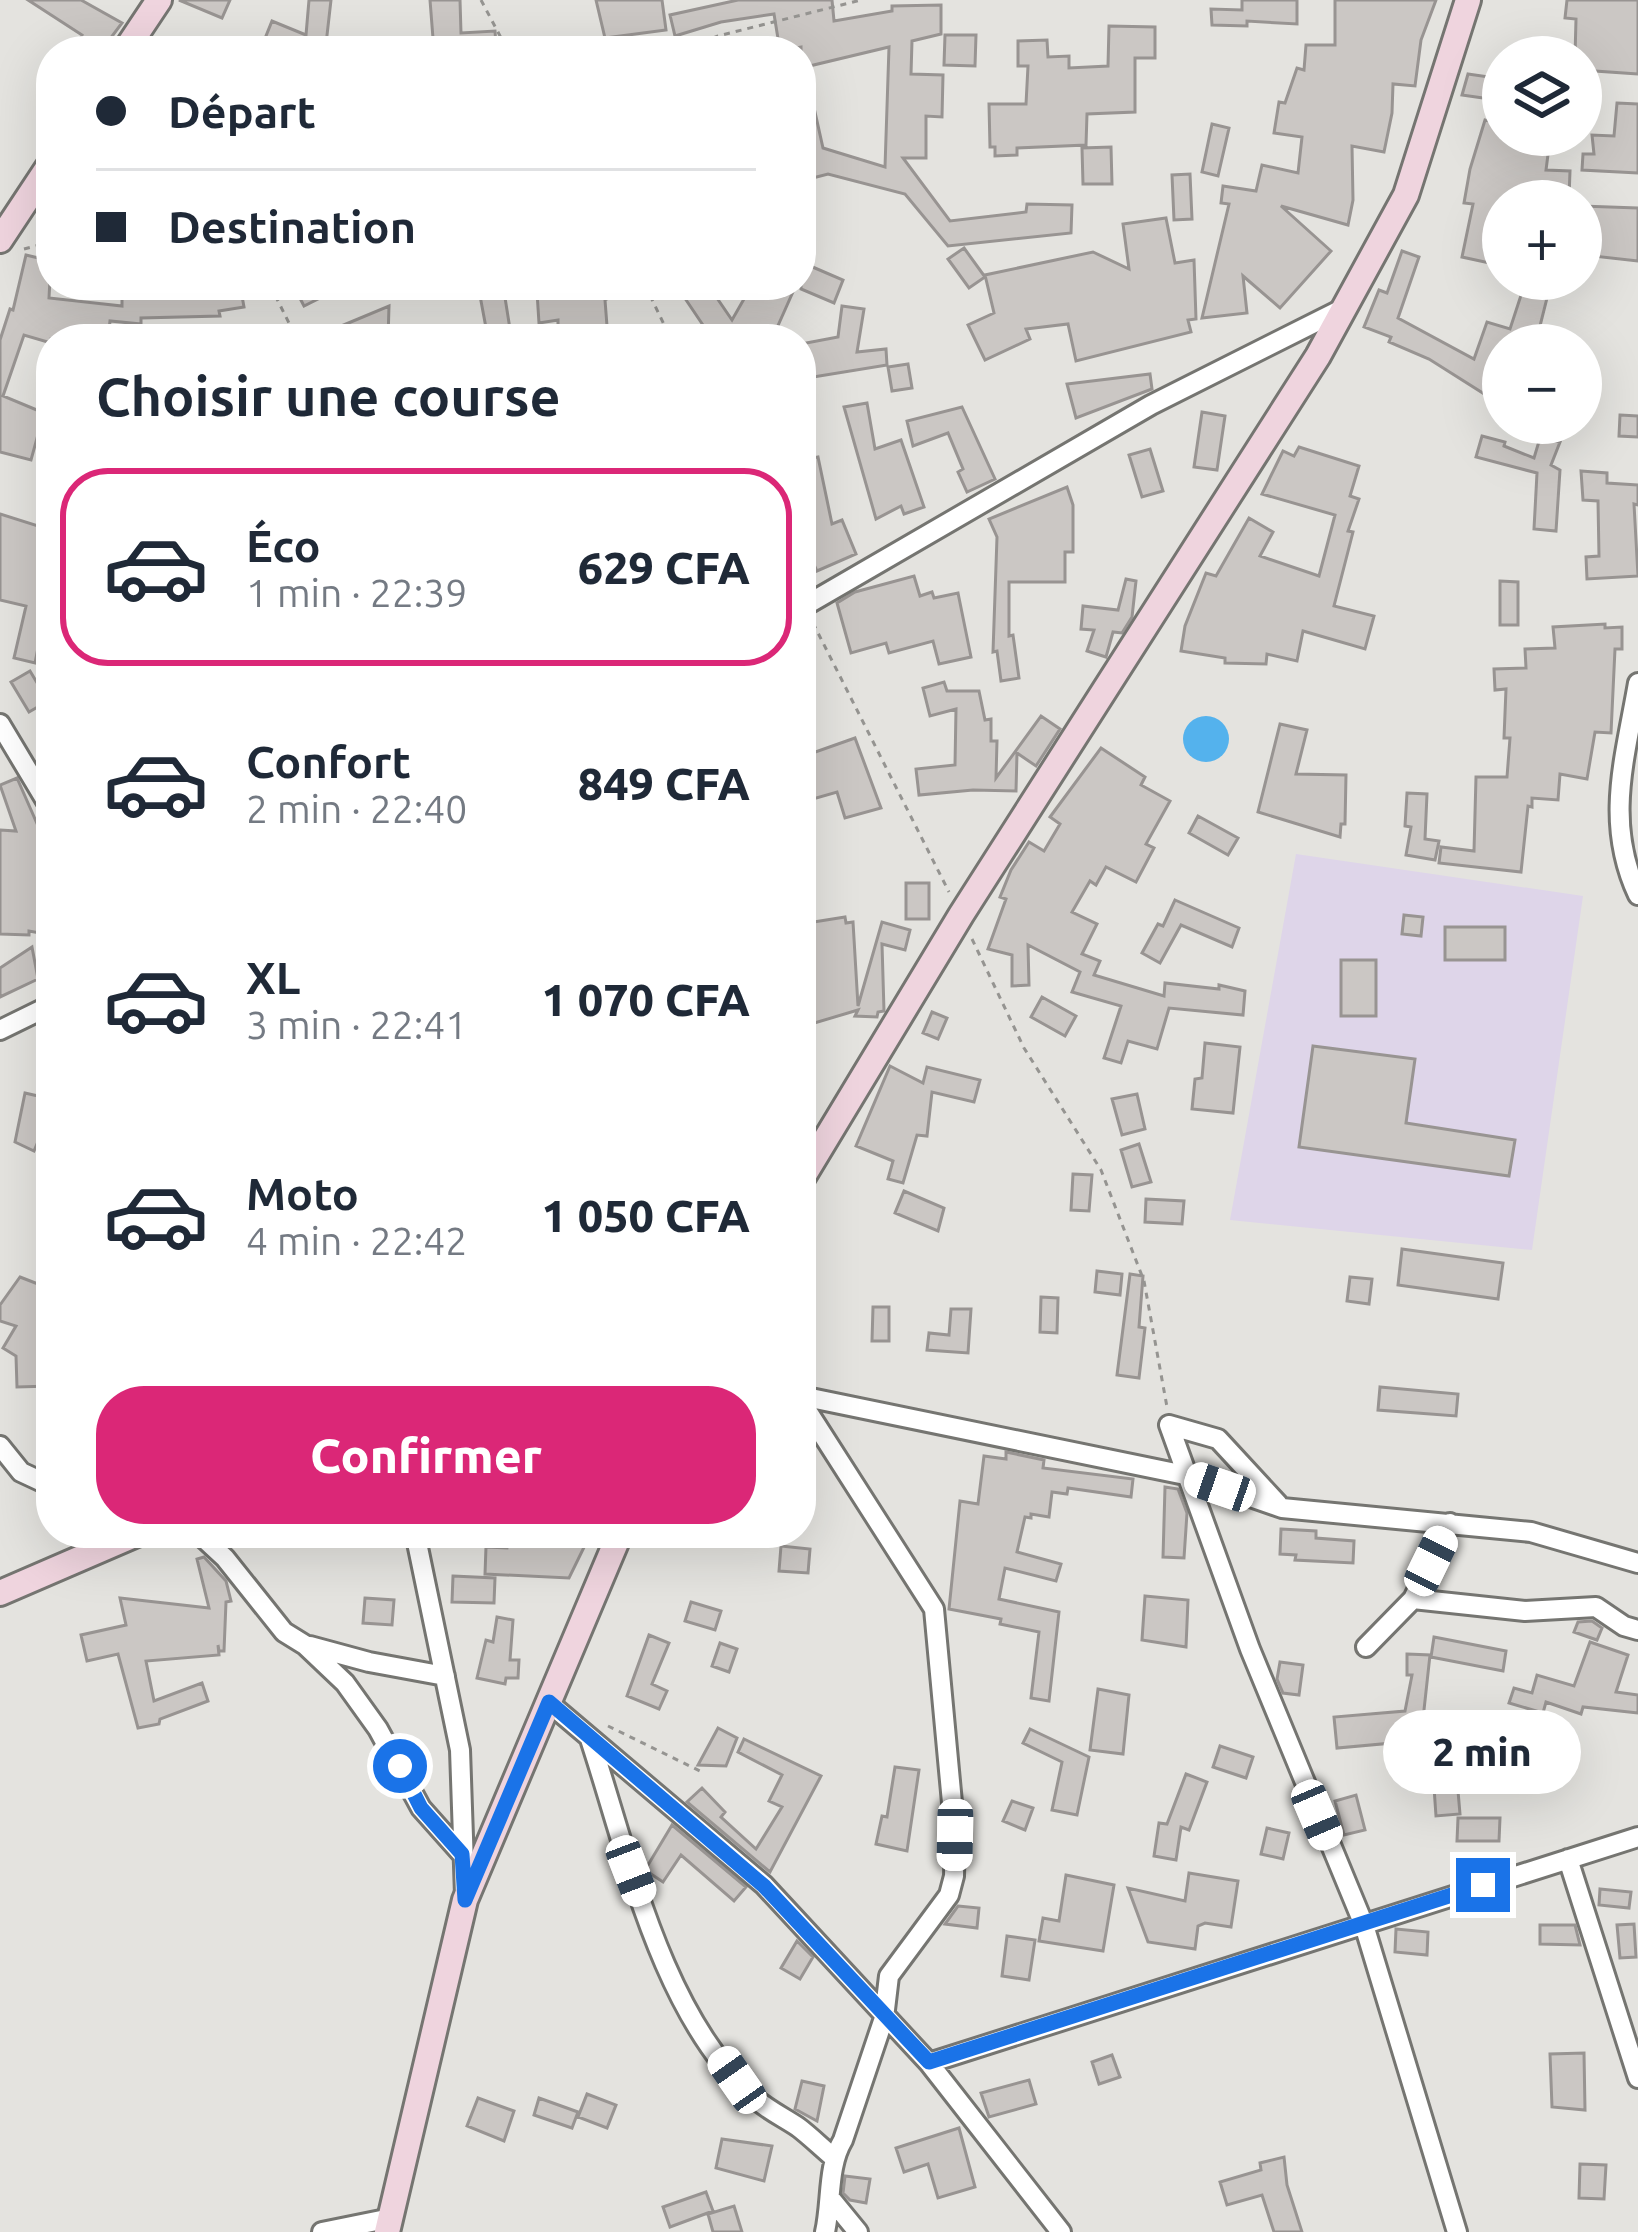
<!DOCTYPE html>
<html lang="fr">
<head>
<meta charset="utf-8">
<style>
  :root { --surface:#fff; --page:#f2f2f3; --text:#1f2937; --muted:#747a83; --line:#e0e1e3; --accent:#db2777 }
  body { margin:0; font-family:Ubuntu,sans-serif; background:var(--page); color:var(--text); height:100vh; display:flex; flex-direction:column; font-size:45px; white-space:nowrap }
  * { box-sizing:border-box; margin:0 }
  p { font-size:39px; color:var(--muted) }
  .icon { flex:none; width:66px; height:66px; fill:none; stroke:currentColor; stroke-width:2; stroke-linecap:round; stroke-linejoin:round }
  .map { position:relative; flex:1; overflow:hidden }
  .sheet { position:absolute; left:36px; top:324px; width:780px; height:1224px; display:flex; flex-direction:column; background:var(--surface); border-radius:48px; box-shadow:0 12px 48px #0002 }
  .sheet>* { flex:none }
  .guide { position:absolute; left:36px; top:36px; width:780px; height:264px; border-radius:48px; box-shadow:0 12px 48px #0002; display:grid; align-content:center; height:264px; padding:0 60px; background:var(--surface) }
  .fabs { position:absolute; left:1482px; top:36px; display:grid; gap:24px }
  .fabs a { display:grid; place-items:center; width:120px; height:120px; border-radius:50%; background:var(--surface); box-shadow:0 12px 48px #0002; font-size:60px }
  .end { position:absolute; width:54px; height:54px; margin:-27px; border:15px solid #1a73e8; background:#fff; box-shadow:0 0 0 6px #fff }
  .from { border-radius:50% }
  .bubble { position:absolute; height:84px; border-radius:42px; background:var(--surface); box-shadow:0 12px 48px #0002; font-size:39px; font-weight:800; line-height:84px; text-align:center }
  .car { position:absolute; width:36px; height:72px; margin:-36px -18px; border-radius:15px; box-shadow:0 0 9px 3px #0007; background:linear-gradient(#fff 24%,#345 0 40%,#fff 0 76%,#345 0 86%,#fff 0) }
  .guide b { display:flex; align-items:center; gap:42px; height:114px; font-size:45px }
  .guide b+b { border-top:3px solid var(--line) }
  .guide i { width:30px; height:30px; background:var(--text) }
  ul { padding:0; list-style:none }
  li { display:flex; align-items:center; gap:36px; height:198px; margin:0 24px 18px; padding:0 36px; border:6px solid transparent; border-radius:48px }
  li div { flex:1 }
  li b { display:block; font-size:45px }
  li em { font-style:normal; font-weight:800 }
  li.active { border-color:var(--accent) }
  li>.icon { width:108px; height:108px; stroke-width:1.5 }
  h2 { padding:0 60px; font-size:54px; line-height:144px }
  .cta { display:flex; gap:24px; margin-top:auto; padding:24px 60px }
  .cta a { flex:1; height:138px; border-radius:48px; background:var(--accent); color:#fff; font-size:48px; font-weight:800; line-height:138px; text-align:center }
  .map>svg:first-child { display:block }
  .education { fill:#ded5e9 }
  .water { fill:#54b2ed }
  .building { fill:#cbc7c4; stroke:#989492; stroke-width:3 }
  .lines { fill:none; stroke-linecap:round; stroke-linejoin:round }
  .street-casing { stroke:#757571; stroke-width:24 }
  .secondary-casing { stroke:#757571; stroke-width:30 }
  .path { stroke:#959491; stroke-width:3; stroke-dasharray:6 6; stroke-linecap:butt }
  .street { stroke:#fff; stroke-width:18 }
  .secondary { stroke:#efd4de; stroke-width:24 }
  .route { stroke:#1a73e8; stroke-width:15 }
</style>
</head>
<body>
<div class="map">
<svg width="1638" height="2232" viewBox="0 0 1638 2232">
  <rect width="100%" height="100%" fill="#e4e3df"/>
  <!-- education -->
  <path class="education" d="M1296 854 1583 896 1532 1250 1230 1220Z"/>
  <!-- water -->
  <path class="water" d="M1183 739a23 23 0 1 1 46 0a23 23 0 1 1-46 0Z"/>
  <!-- building -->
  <path class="building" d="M28 0H81L122 23 101 51H74L82 35Z
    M179 0H230L222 18Z
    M309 0H331L326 44 343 51H303L266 36 272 21 306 35Z
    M430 0H460L461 33 495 31 496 45 481 46V51H434Z
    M596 0H662L666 30 605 38Z
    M738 0H832L834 21 892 11V6L941 5V34L912 41 911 74 943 75 942 117 926 116V158H903L950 221 1026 212 1027 204 1072 205 1071 233 948 246 905 194 828 174 801 181V115L815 112 823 148 885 167 889 47 801 68V47L780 51 774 14 721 22 675 36 670 15Z
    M1242 0H1297V24L1247 21V26L1212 25 1211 9 1242 10Z
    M1335 0H1436L1421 40 1415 86 1393 84 1392 113 1384 152 1352 146 1353 200 1348 225 1281 206 1331 251 1280 308 1243 276 1247 313 1202 318 1229 204 1221 203 1223 186 1256 191 1262 165 1298 173 1302 137 1274 133 1279 102 1285 103 1297 68 1304 70 1306 45H1335Z
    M1567 0H1638V74L1581 70V57H1575L1576 19 1565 18Z
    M1109 26 1155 27V58H1135V112L1087 114 1086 145 1017 148V155L995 156V147H990L989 104H1026L1028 66H1018V41L1047 40 1048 57 1069 56V68L1108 66Z
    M945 35H976L975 66 944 65Z
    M1468 74 1489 77 1490 99 1462 95Z
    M1617 103 1638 104V173L1582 170 1583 154H1594L1592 135 1614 136Z
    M1485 120 1503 124V135L1550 139 1546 170 1570 171 1569 198 1503 201V266L1462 257 1473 204 1464 203 1470 169Z
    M1212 124 1229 128 1218 176 1202 172Z
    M1111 147 1112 184H1083L1082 148Z
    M1190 174 1192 219 1174 220 1172 175Z
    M1581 206 1638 208V261L1593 256 1597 229H1581Z
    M1166 218 1175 263 1194 260 1196 319 1188 320 1191 332 1076 361 1068 324 1026 329 1030 339 985 360 968 325 994 313 985 275 1093 252 1129 269 1123 224Z
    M964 248 985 277 969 288 948 259Z
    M1402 251 1419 257 1398 318 1474 359 1487 322 1510 329 1526 280 1550 286 1537 338 1549 341 1548 345H1503V362L1486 395 1429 359 1389 342 1391 337 1364 327 1379 290 1387 293Z
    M26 255 51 261 49 298 122 306V285H140V296H192L191 285H240L244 307 219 311 220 316 141 318V324L110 321 108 339H51V343L24 335 3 396 44 413 31 460 0 452V340L10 309 13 310Z
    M801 262 843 280 834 303 801 289Z
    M293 285H346L304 306Z
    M478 285H503L510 329 487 333Z
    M550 285H635L605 300 608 339H558V320L539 323 537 292H550Z
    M676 285H708L732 320 752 285H796L772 339 751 333 748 339H714L705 335 707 331Z
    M389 306 388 339H310Z
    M842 306 864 309 857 352 886 349 887 365 801 379V344L838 337Z
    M908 364 912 388 892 391 888 367Z
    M1150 374 1152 389 1076 418 1067 384Z
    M867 403 875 449 901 440 924 507 904 514 901 506 876 519 844 407Z
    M962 407 995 479 967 492 958 472 963 469 948 433 913 446 907 421Z
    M1202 412 1225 416 1217 470 1194 467Z
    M1620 415 1638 416V437L1619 436Z
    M1482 436 1505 442 1504 446 1534 458 1540 438 1560 442 1551 465 1560 470 1556 531 1534 529 1537 473 1476 457Z
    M1299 447 1359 466 1350 496 1359 499 1348 531 1353 532 1334 606 1374 616 1365 649 1303 631 1297 661 1267 654 1266 664 1225 663V658L1181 651 1185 626 1206 573 1216 576 1249 518 1273 532 1260 556 1319 576 1335 515 1262 494 1283 451 1294 456Z
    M1150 449 1163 491 1142 497 1129 455Z
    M818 457 832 524 842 520 856 554 817 571 801 536V460Z
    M1581 471 1607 473V483L1638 485V505L1634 504 1638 576 1587 579 1586 557 1599 556 1598 501 1583 500Z
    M1067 487 1073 505V552H1065V582H1009V636L1013 635 1019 678 1001 681 997 651 993 652 997 537 989 519Z
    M0 514 51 530V581L35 663 14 658 26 606 0 600Z
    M914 576 920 596 932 592 934 598 958 593 971 657 939 664 933 641 889 653 886 643 851 653 837 603 855 592Z
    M1126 579 1136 581 1132 617 1122 633 1113 632 1106 657 1087 651 1094 630 1081 629 1083 606 1118 610Z
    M1500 581 1518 582V625H1500Z
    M1605 624V628L1622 627V649H1615L1611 733 1595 732 1587 779 1560 774 1558 800 1532 798V807L1528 806 1521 872 1439 863 1441 847 1474 851 1476 777H1507L1510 738H1504L1506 689 1495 690 1494 669 1526 668 1525 649 1555 648 1553 627Z
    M30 671 48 701 29 712 11 682Z
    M944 682 947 691H979L985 720 991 719V741H997L996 778 1041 716 1060 729 1036 766 1017 753 1016 791 973 790 919 795 916 769 955 765 956 709 930 716 923 688Z
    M1280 724 1307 730 1296 774 1346 775 1345 824H1341L1340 837 1258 812Z
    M855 738 881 808 845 818 837 792 813 799 807 781 801 783V757Z
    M1101 748 1145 777 1141 785 1170 801 1146 844 1154 848 1136 882 1106 867 1096 885 1090 881 1072 912 1097 924 1082 954 1100 961 1094 975 1164 996 1165 983 1219 989V985L1245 991 1243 1015 1169 1008 1157 1049 1128 1041 1121 1063 1104 1058 1121 1006 1072 992 1080 972 1028 945 1029 985 1012 986V955L988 949 1006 899 1000 897 1011 870 1029 842 1044 851 1060 824 1050 817Z
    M17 778 46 844H51V935L29 931V935L0 934V830L16 831 0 785Z
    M1407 793 1427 794 1425 839 1439 841 1435 860 1406 855 1411 827 1405 826Z
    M1198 816 1238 838 1228 855 1189 833Z
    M906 883H929V919H906Z
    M1175 900 1239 928 1232 947 1181 925 1160 963 1142 953 1158 924 1163 926Z
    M1404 915 1423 917 1421 936 1402 934Z
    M845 917 846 923 853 922 858 1006 882 922 910 930 905 950 882 944 884 1011 878 1012 877 1017 855 1016 858 1010 801 1027V924Z
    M1445 927H1505V960H1445Z
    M32 947 38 979 0 997V968Z
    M1341 960H1376V1016H1341Z
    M1042 997 1076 1016 1065 1036 1031 1017Z
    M932 1012 947 1018 938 1039 923 1033Z
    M1205 1043 1240 1047 1233 1113 1192 1109 1195 1079 1202 1078Z
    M1313 1046 1415 1059 1406 1123 1515 1140 1509 1176 1299 1147Z
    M890 1066 923 1083 927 1067 980 1080 974 1102 932 1092 927 1136 917 1135 903 1183 888 1179 893 1161 856 1146Z
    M25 1093 51 1099V1152L37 1144 34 1151 15 1142Z
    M1137 1094 1145 1129 1122 1135 1112 1099Z
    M1139 1144 1151 1182 1132 1187 1121 1150Z
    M1073 1174 1092 1175 1089 1211 1071 1210Z
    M904 1191 944 1208 938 1231 895 1213Z
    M1146 1199 1184 1201 1182 1224 1145 1222Z
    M1402 1249 1503 1263 1498 1299 1398 1285Z
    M1097 1271 1122 1274 1120 1295 1095 1292Z
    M1130 1274 1143 1276 1139 1327 1145 1328 1139 1378 1117 1375Z
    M20 1277 51 1289V1386L17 1387 16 1356 3 1348 16 1326 0 1321V1305Z
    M1350 1277 1372 1279 1369 1304 1347 1301Z
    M1041 1297 1058 1298 1057 1333 1040 1332Z
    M873 1307H889V1341H872Z
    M951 1309H971L968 1353 927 1350 929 1333 949 1335Z
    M1380 1387 1458 1394 1456 1416 1378 1410Z
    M1006 1452 1044 1460 1043 1468 1133 1479 1131 1497 1068 1488 1067 1494 1052 1492 1049 1517 1031 1514V1518L1025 1517 1017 1552 1061 1564 1056 1581 1005 1568 999 1599 1059 1612 1049 1701 1031 1698 1039 1632 1000 1624 1001 1619 949 1609 960 1501 978 1504 984 1456 1006 1459Z
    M1165 1487 1178 1489 1187 1513 1184 1558 1163 1557Z
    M1281 1529 1316 1531V1538L1354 1541 1353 1563 1295 1560 1296 1555 1280 1554Z
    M528 1533H591L569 1578 485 1574 486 1547 507 1548 508 1541 531 1542Z
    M781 1546 810 1549 808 1573 779 1571Z
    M204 1557 226 1581 231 1601 226 1602 224 1651H219L218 1645 219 1655 146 1661 154 1701 202 1683 208 1701 160 1719 159 1724 138 1728 118 1654 87 1661 81 1635 126 1625 120 1598 209 1608 197 1559Z
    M453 1576 495 1578 494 1603 452 1602Z
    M1145 1596 1188 1600 1186 1647 1142 1640Z
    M365 1598 394 1600 392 1625 363 1623Z
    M691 1602 721 1611 715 1630 685 1621Z
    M497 1617 513 1620 510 1660H519L518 1678H506L505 1684 477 1678 486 1640 493 1642Z
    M1592 1621 1602 1628 1597 1640 1574 1632 1578 1622Z
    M649 1635 669 1643 652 1684 667 1691 659 1709 627 1696Z
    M1434 1637 1506 1651 1503 1671 1431 1657Z
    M1590 1642 1628 1655 1616 1692 1638 1695V1713L1583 1707 1581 1714 1546 1702 1543 1713 1509 1703 1514 1688 1532 1693 1537 1675 1574 1686Z
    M720 1643 737 1649 729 1672 712 1666Z
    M1407 1654 1430 1655 1423 1719 1464 1720V1746L1499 1745 1500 1766 1456 1768 1460 1814 1436 1816 1431 1744H1426V1740L1337 1748 1334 1717 1405 1711 1412 1675H1407Z
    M1280 1662 1303 1665 1299 1695 1283 1693 1277 1679Z
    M1098 1689 1129 1695 1123 1754 1090 1750Z
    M718 1728 737 1738 726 1766 698 1765Z
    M1030 1729 1089 1757 1077 1815 1052 1810 1062 1762 1023 1743Z
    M744 1739 821 1776 770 1872 687 1802 702 1788 725 1812 721 1817 756 1849 782 1807 769 1801 782 1775 738 1752Z
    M1220 1746 1253 1757 1246 1778 1213 1767Z
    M895 1767 919 1770 907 1851 876 1844 882 1816 887 1817Z
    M1186 1774 1207 1782 1189 1830 1181 1827 1176 1860 1154 1856 1159 1823 1167 1824Z
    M1356 1795 1365 1830 1344 1835 1335 1801Z
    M1012 1801 1033 1808 1025 1830 1003 1821Z
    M1458 1818H1500L1499 1841H1457Z
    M672 1825 746 1887 734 1901 681 1855 663 1882 645 1870Z
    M1267 1828 1289 1833 1283 1859 1261 1854Z
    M1189 1873 1238 1881 1231 1927 1205 1923 1198 1926 1195 1949 1148 1942 1128 1888 1185 1901Z
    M1066 1875 1114 1885 1103 1951 1039 1941 1043 1918 1059 1921Z
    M1600 1889 1631 1892 1629 1908 1599 1905Z
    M958 1906 979 1908 977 1928 945 1924Z
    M1634 1924 1636 1957 1620 1958 1617 1925Z
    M1540 1925H1575L1580 1945 1540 1944Z
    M1396 1929 1428 1932 1427 1955 1395 1952Z
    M1007 1936 1035 1940 1029 1980 1002 1976Z
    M797 1941 813 1957 800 1979 781 1968Z
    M1584 2053 1585 2110 1552 2107 1550 2054Z
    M1112 2055 1120 2077 1099 2084 1092 2062Z
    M1029 2080 1036 2104 989 2117 981 2093Z
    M802 2081 824 2086 817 2121 795 2109Z
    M587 2094 616 2105 607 2128 578 2117Z
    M478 2098 514 2111 504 2141 467 2126Z
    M539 2098 578 2112 572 2128 534 2115Z
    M959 2128 975 2187 938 2198 928 2164 904 2172 896 2148Z
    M722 2139 772 2146 764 2181 716 2168Z
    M1284 2157 1287 2185 1302 2232H1274L1262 2195 1227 2205 1220 2182 1261 2170 1260 2163Z
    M1580 2164 1606 2165 1604 2199 1579 2198Z
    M845 2176 870 2179 866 2203 850 2200 843 2193Z
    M706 2192 713 2211 670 2227 663 2207Z
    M734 2206 742 2232H713L708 2214Z"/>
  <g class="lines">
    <defs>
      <path id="street" d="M801 608 1151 405 1342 309
        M1638 683C1625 759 1604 822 1638 895
        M0 724 51 809
        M0 1030 51 1005
        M801 1396 1190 1476 1282 1508 1531 1532 1638 1563
        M801 1401 934 1609 955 1835 954 1876 949 1895 889 1976 884 2018 843 2140C827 2167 832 2201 825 2232
        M1169 1425 1250 1649 1364 1925 1457 2232
        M1169 1425 1218 1439 1278 1504
        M0 1446 21 1472 51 1486
        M198 1533 225 1558 284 1632 305 1645 345 1683 378 1729 421 1808 462 1854
        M415 1533 460 1750 465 1895
        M1413 1599 1525 1611 1596 1607 1624 1626 1638 1630
        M310 1646 369 1662 445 1676
        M1366 1647 1413 1599 1450 1523
        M549 1703 764 1885 929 2063 1061 2232
        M590 1739C628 1854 660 2011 752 2096 766 2109 783 2117 798 2127 810 2136 821 2147 833 2157
        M1568 1859 1638 2078
        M929 2063 1638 1837
        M831 2199 858 2232
        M322 2232 391 2218"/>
      <path id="secondary" d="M125 51 159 0
        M0 240 51 163
        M801 1180 961 915 1318 356 1406 195 1468 0
        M0 1593 139 1533
        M387 2232 465 1900 620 1533"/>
    </defs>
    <!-- street casing -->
    <use href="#street" class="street-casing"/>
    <!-- secondary casing -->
    <use href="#secondary" class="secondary-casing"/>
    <!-- path -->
    <path class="path" d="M481 0 508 51
      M679 51 718 36 861 0
      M24 249 51 242
      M270 285 297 339
      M645 285 671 339
      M813 623 949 892
      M972 939 1024 1048 1101 1170 1144 1281 1167 1407
      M608 1726 702 1772"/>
    <!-- street -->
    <use href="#street" class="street"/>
    <!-- secondary -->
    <use href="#secondary" class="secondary"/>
  </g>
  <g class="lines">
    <!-- route -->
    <path class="route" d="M400 1766 421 1808 462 1854 465 1900 549 1702 764 1886 929 2062 1483 1885"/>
  </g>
</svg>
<div class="fabs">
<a><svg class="icon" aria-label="layers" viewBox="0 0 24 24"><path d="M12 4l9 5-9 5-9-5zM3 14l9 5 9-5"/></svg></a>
<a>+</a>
<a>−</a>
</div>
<i class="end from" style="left:400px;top:1766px"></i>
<i class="end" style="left:1483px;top:1885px"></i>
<div class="bubble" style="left:1383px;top:1710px;width:198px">2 min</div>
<i class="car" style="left:1220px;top:1487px;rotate:289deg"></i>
<i class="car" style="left:1431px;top:1561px;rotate:26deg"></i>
<i class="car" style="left:1317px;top:1815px;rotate:157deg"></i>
<i class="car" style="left:955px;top:1835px;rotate:181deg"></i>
<i class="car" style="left:631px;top:1871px;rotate:159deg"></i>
<i class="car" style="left:737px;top:2080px;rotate:325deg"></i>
<div class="guide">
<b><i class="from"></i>Départ</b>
<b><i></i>Destination</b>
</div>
<section class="sheet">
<h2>Choisir une course</h2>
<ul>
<li class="active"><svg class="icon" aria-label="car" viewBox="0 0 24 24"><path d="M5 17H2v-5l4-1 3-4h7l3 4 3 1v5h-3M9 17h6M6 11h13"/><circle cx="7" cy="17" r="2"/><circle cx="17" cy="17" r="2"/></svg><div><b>Éco</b><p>1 min · 22:39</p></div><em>629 CFA</em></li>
<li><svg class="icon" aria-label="car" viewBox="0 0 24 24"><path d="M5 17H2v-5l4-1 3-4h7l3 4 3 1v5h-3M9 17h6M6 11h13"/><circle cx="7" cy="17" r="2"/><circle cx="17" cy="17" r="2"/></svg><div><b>Confort</b><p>2 min · 22:40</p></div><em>849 CFA</em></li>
<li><svg class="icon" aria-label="car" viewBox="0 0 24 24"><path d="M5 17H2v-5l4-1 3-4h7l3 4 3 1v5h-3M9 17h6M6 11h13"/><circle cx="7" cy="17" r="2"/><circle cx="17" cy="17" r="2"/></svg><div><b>XL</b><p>3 min · 22:41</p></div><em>1 070 CFA</em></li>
<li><svg class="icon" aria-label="car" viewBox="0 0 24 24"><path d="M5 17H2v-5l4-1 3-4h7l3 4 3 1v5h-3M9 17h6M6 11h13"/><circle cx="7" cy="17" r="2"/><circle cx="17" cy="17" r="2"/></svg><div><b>Moto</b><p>4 min · 22:42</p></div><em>1 050 CFA</em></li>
</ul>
<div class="cta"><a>Confirmer</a></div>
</section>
</div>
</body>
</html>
